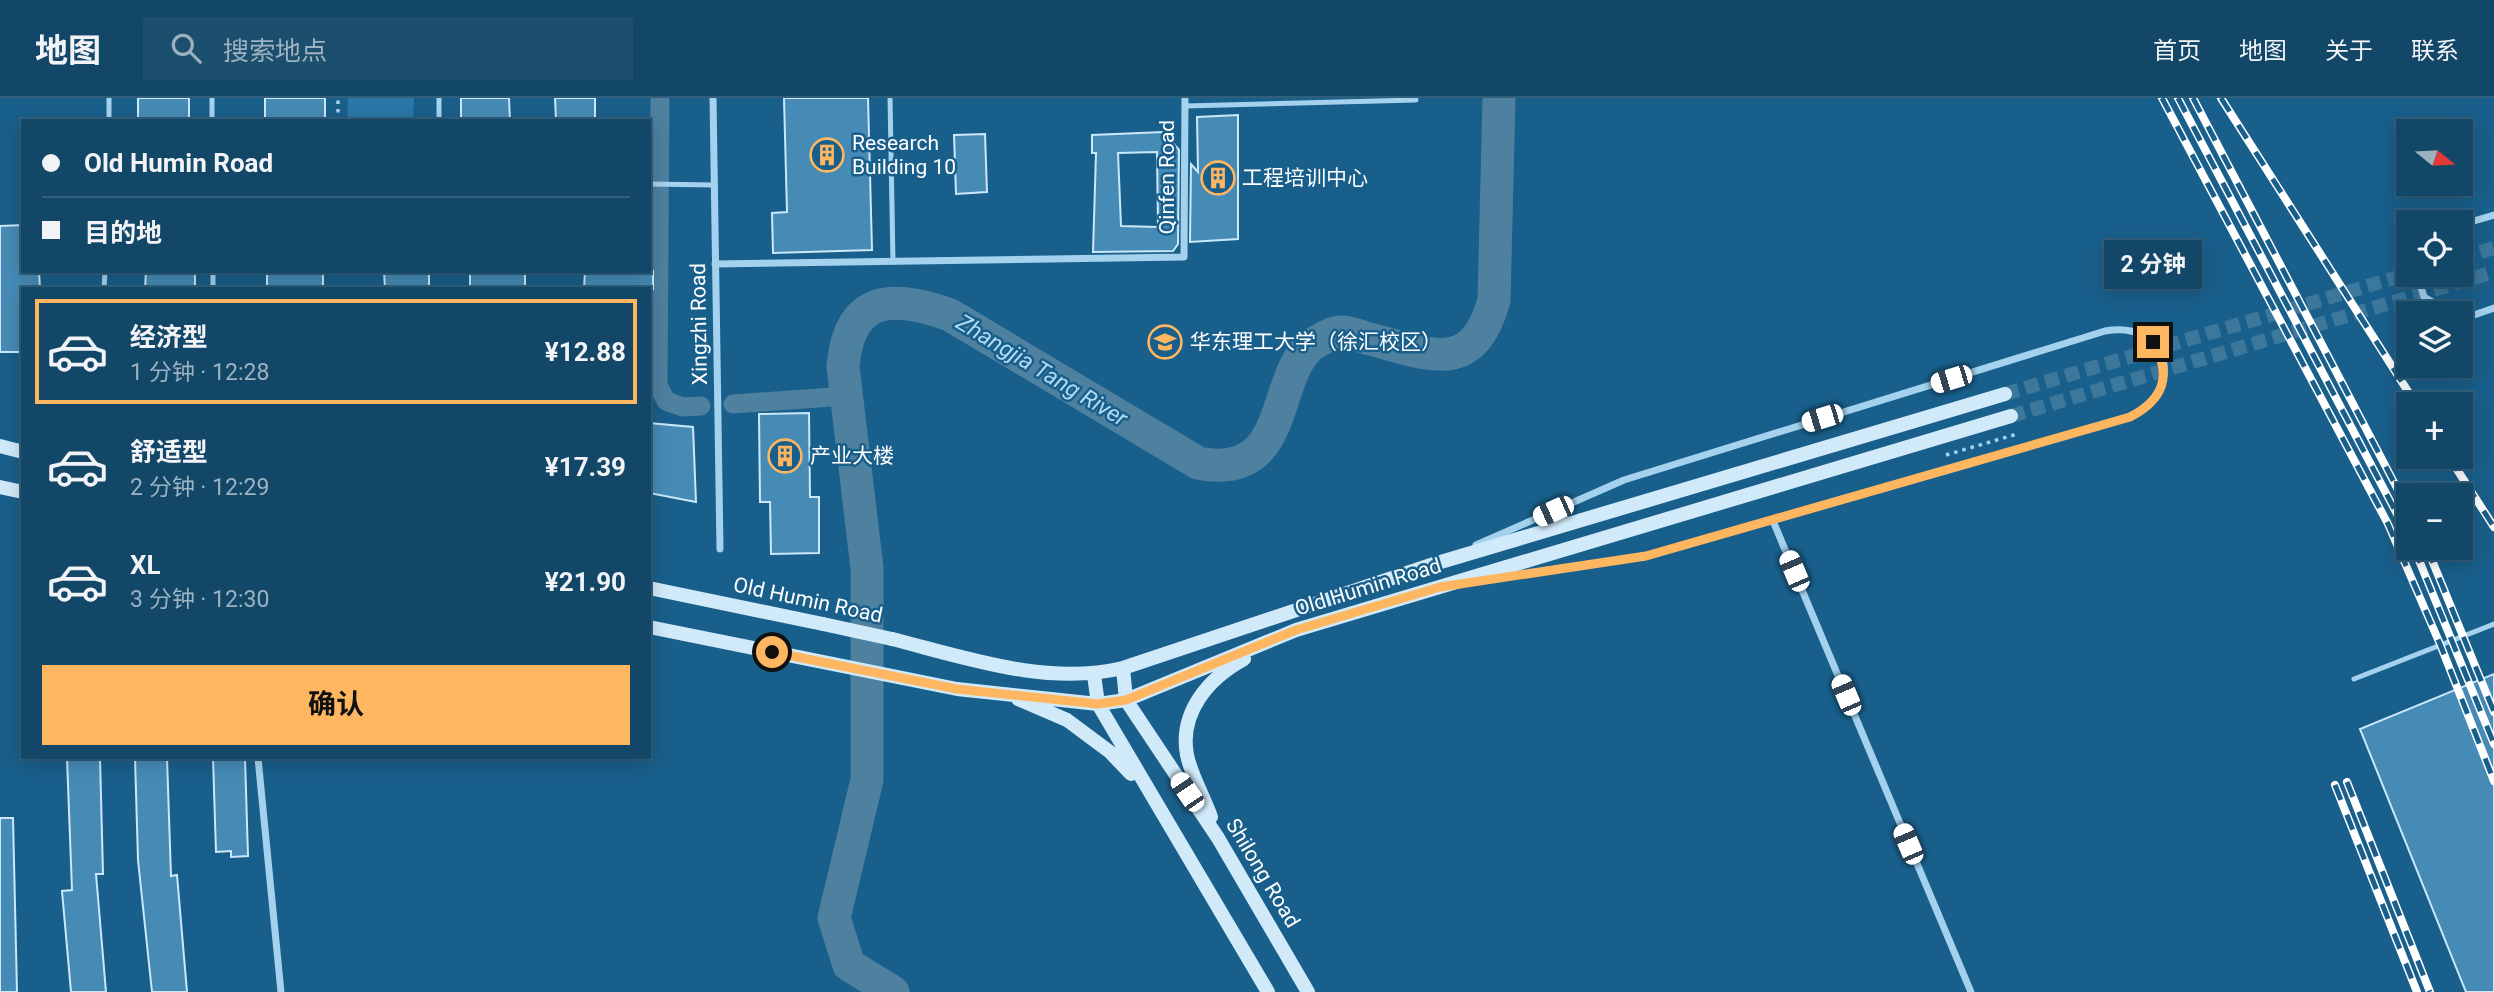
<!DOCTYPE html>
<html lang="zh">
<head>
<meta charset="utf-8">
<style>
  :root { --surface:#134768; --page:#1c4e6e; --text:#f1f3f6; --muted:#9db2c0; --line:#325f7c; --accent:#ffb661 }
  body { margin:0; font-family:Roboto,"Noto Sans SC",sans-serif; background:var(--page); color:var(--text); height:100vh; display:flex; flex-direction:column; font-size:26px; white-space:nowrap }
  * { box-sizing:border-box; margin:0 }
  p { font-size:23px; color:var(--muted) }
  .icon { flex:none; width:38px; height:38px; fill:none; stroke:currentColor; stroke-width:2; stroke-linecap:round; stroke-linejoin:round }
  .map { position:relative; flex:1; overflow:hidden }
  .sheet { position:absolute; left:21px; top:189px; width:630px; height:472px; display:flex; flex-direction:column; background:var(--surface); border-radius:0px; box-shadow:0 4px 18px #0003,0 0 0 2px var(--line) }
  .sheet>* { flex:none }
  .banner { position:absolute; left:21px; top:21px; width:630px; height:154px; border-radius:0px; box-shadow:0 4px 18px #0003,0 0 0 2px var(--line); display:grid; align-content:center; height:154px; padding:0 21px; background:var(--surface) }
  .needle { width:46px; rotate:108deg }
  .fabs { position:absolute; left:2396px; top:21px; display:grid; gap:14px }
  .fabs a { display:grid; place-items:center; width:77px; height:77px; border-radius:0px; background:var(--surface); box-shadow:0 4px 18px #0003,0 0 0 2px var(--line); font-size:35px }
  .end { position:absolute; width:32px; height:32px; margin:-16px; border:9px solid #ffb661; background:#111; box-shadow:0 0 0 4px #111 }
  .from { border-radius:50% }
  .bubble { position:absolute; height:49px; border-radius:0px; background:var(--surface); box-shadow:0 4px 18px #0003,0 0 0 2px var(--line); font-size:23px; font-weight:700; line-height:49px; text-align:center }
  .car { position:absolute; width:21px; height:42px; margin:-21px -10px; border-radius:9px; box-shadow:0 0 5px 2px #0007; background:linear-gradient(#fff 24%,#345 0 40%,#fff 0 76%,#345 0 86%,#fff 0) }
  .banner b { display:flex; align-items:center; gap:24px; height:66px; font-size:26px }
  .banner b+b { border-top:2px solid var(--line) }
  .banner i { width:18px; height:18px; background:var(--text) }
  ul { padding:12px 0 0; list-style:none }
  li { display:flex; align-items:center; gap:21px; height:105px; margin:0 14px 10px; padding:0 7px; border:4px solid transparent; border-radius:0px }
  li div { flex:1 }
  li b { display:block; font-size:26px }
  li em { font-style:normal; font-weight:700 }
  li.on { border-color:var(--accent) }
  li>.icon { width:63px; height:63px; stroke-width:1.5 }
  .primary-button { display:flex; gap:14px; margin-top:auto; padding:14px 21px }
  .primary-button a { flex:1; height:80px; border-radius:0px; background:var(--accent); color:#111; font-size:28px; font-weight:700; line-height:80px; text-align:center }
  header { display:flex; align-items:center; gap:42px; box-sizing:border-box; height:98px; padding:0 35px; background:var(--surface); border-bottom:2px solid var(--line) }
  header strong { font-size:33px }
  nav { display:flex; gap:38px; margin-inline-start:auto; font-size:24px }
  .search { width:490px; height:63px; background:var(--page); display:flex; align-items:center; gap:18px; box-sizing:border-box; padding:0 24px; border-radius:0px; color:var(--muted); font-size:26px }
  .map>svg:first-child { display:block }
  .green { fill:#2978a8 }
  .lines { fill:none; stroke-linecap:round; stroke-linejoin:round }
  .canal { stroke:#4e809f; stroke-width:19 }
  .river { stroke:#4e809f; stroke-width:33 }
  .building { fill:#468bb6; stroke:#cae8fa; stroke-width:2; fill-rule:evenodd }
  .secondary-tunnel { stroke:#3c779c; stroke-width:14; stroke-dasharray:14 7; stroke-linecap:butt }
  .path { stroke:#a4d2ee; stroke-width:3.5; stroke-dasharray:3.5 5; stroke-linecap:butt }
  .service { stroke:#a4d2ee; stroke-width:5 }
  .minor { stroke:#a4d2ee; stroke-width:7 }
  .secondary { stroke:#d1eafa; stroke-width:14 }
  .rail-casing { stroke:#fff; stroke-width:8 }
  .rail { stroke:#195f8b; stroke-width:5; stroke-dasharray:16; stroke-linecap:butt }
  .secondary-bridge { stroke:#d1eafa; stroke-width:14 }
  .route { stroke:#ffb661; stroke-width:9 }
  .labels { text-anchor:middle; stroke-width:5; stroke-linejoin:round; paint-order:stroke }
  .poi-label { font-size:21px; fill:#fff; stroke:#195f8b; text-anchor:start }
  .street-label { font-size:21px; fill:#fff; stroke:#195f8b }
  .water-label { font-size:23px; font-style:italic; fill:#b0dbf5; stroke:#195f8b }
</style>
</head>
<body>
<header>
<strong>地图</strong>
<div class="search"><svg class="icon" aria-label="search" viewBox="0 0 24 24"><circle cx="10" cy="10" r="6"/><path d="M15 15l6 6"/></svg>搜索地点</div>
<nav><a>首页</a><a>地图</a><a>关于</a><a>联系</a></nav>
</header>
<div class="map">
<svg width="2494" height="894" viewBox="0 0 2494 894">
  <rect width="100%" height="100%" fill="#195f8b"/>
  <!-- green -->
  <path class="green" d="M348 0H414L413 23H347Z"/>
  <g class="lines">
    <!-- canal -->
    <path class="canal" d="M660 0 658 287 666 303 683 309 701 308
      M733 306 847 298"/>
    <!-- river -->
    <path class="river" d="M893 894 849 867 834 820 867 682V470L843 269C849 197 892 196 950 217L1198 365C1298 385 1267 266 1320 242 1325 239 1334 234 1340 234 1348 233 1359 238 1366 240 1427 255 1473 281 1494 202L1499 0"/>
  </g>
  <!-- building -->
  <path class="building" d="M138 0H189V23H138Z
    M265 0H325V23H265Z
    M461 0H509L510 23H461Z
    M555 0H595V23H556Z
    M784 0H868L872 152 773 155 772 115 787 114Z
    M1238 17V141L1190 144 1191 66 1198 74 1197 19Z
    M1163 34 1179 52 1178 146 1173 153 1093 154 1096 55H1092V37ZM1157 54 1158 129 1121 128 1118 55Z
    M985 36 987 94 956 96 954 37Z
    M23 127V173H39L40 191H23V254H0V128Z
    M146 173H195V191H145Z
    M267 173H323V191H267Z
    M384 173H429V191H385Z
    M470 173H525V191H470Z
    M585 173H653V191H584Z
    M809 315 810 399H819V455L771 456 770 404H760L759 316Z
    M649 325 693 329 696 404 649 395Z
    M2494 576V894H2466L2360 631Z
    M67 660H100L103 776H96L106 894H71L62 793 72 792Z
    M135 660H167L171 778 177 777 187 894H152L138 762Z
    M213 660H245L248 758 231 759V753L216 754Z
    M0 720H13L17 894H0Z"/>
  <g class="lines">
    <!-- secondary-tunnel -->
    <path class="secondary-tunnel" d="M2460 160 2494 150
      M2005 296 2408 176
      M2011 318 2494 174"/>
    <!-- path -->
    <path class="path" d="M338 23V0
      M1946 357 2017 336"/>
    <!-- service -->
    <path class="service" d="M212 0V23
      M890 0 893 164
      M1185 8 1416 2
      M109 23V0
      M439 23V0
      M649 86 714 87
      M213 173V191
      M104 191 105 173
      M2354 581 2494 526"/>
    <!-- minor -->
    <path class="minor" d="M713 0 720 451
      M2460 127 2494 117
      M715 166 1184 159 1185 0
      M2417 177 2424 199 2452 215
      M2460 216 2474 217 2494 210
      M1773 423 1971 894
      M1476 447 1624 382 2105 233C2169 222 2187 290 2130 319L1646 458 1482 482
      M258 660 281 894"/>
    <!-- secondary -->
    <path class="secondary" d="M0 348 23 354
      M0 389 23 394
      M649 490 823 526
      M649 529 957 591 1098 606 1126 602 1296 532 2011 318
      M892 541C967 560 1046 588 1123 570L1434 466 2005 296
      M1123 570 1126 602 1218 740 1308 894
      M1094 577 1098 606 1268 894
      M1018 601 1067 622 1110 654 1131 676
      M1211 719C1204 699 1191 677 1187 657 1179 614 1209 580 1244 561"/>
    <defs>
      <path id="rail" d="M2162 0 2388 426 2440 546 2494 683
        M2178 0 2408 437
        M2193 0 2408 411
        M2221 0 2416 306
        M2449 359 2494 429
        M2414 450 2494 646
        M2427 450 2494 614
        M2347 684 2430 894
        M2335 687 2417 894"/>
    </defs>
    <!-- rail casing -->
    <use href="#rail" class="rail-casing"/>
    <!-- rail -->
    <use href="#rail" class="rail"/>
    <!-- secondary-bridge -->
    <path class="secondary-bridge" d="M823 526 892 541"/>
  </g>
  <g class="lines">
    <!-- route -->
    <path class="route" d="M772 554 957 591 1098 606 1126 602 1296 532 1440 489 1646 458 2130 319C2163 302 2173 278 2153 244"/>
  </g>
  <!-- icons -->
  <defs>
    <symbol id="building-ring" viewBox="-11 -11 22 22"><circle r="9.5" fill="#195f8b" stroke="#ffb661" stroke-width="1.5"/><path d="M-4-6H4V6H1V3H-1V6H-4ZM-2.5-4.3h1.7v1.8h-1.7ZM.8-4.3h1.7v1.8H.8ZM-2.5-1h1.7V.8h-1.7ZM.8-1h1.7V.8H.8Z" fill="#ffb661"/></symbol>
    <symbol id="university-ring" viewBox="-11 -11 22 22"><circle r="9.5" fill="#195f8b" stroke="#ffb661" stroke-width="1.5"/><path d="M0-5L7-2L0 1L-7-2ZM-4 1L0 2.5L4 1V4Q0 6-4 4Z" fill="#ffb661"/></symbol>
  </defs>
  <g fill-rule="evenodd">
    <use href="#building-ring" x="808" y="38" width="38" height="38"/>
    <use href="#building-ring" x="1199" y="61" width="38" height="38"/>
    <use href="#university-ring" x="1146" y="225" width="38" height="38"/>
    <use href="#building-ring" x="766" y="339" width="38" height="38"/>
  </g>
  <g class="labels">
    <!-- poi labels -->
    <g class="poi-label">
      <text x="852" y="52">Research<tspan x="852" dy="24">Building 10</tspan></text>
      <text x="1242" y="87">工程培训中心</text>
      <text x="1190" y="251">华东理工大学（徐汇校区）</text>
      <text x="810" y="365">产业大楼</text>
    </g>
    <!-- street labels -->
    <g class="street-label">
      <text transform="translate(1167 79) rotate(-90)" y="7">Qinfen Road</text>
      <text transform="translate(699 226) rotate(-91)" y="7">Xingzhi Road</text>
      <text transform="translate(1368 489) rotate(-17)" y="7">Old Humin Road</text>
      <text transform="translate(808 502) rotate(12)" y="7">Old Humin Road</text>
      <text transform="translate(1263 775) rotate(59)" y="7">Shilong Road</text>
    </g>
    <!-- water labels -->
    <g class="water-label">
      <text transform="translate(1042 272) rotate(31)" y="8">Zhangjia Tang River</text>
    </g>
  </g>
</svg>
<div class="fabs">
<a><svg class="needle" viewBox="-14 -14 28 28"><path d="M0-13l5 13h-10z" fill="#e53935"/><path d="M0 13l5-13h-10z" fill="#9db2c0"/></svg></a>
<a><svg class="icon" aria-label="locate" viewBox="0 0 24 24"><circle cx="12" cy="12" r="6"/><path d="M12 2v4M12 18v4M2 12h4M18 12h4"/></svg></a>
<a><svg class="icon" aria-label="layers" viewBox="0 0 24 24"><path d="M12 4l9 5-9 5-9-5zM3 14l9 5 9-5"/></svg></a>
<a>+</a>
<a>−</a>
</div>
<i class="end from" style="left:772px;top:554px"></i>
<i class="end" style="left:2153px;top:244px"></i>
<div class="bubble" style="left:2104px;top:142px;width:98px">2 分钟</div>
<i class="car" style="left:1951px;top:281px;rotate:253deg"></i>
<i class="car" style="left:1822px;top:320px;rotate:253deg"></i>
<i class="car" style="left:1553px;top:413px;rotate:246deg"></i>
<i class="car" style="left:1794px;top:473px;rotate:337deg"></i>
<i class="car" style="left:1846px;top:597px;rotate:337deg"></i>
<i class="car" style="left:1187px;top:694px;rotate:326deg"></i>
<i class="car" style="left:1908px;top:746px;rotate:337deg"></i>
<div class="banner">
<b><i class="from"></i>Old Humin Road</b>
<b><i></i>目的地</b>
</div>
<section class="sheet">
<ul>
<li class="on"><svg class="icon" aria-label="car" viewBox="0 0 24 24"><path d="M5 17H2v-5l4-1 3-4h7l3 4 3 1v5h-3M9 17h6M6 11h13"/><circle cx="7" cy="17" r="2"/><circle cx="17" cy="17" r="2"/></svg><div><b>经济型</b><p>1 分钟 · 12:28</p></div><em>¥12.88</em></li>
<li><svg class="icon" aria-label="car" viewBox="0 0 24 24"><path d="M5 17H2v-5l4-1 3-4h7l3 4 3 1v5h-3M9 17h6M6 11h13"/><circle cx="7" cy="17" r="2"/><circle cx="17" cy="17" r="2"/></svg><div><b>舒适型</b><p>2 分钟 · 12:29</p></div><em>¥17.39</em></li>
<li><svg class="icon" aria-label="car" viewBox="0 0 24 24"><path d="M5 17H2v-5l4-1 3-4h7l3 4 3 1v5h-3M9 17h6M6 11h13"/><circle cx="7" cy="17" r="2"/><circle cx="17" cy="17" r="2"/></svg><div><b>XL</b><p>3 分钟 · 12:30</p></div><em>¥21.90</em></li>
</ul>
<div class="primary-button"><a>确认</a></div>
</section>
</div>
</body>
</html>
